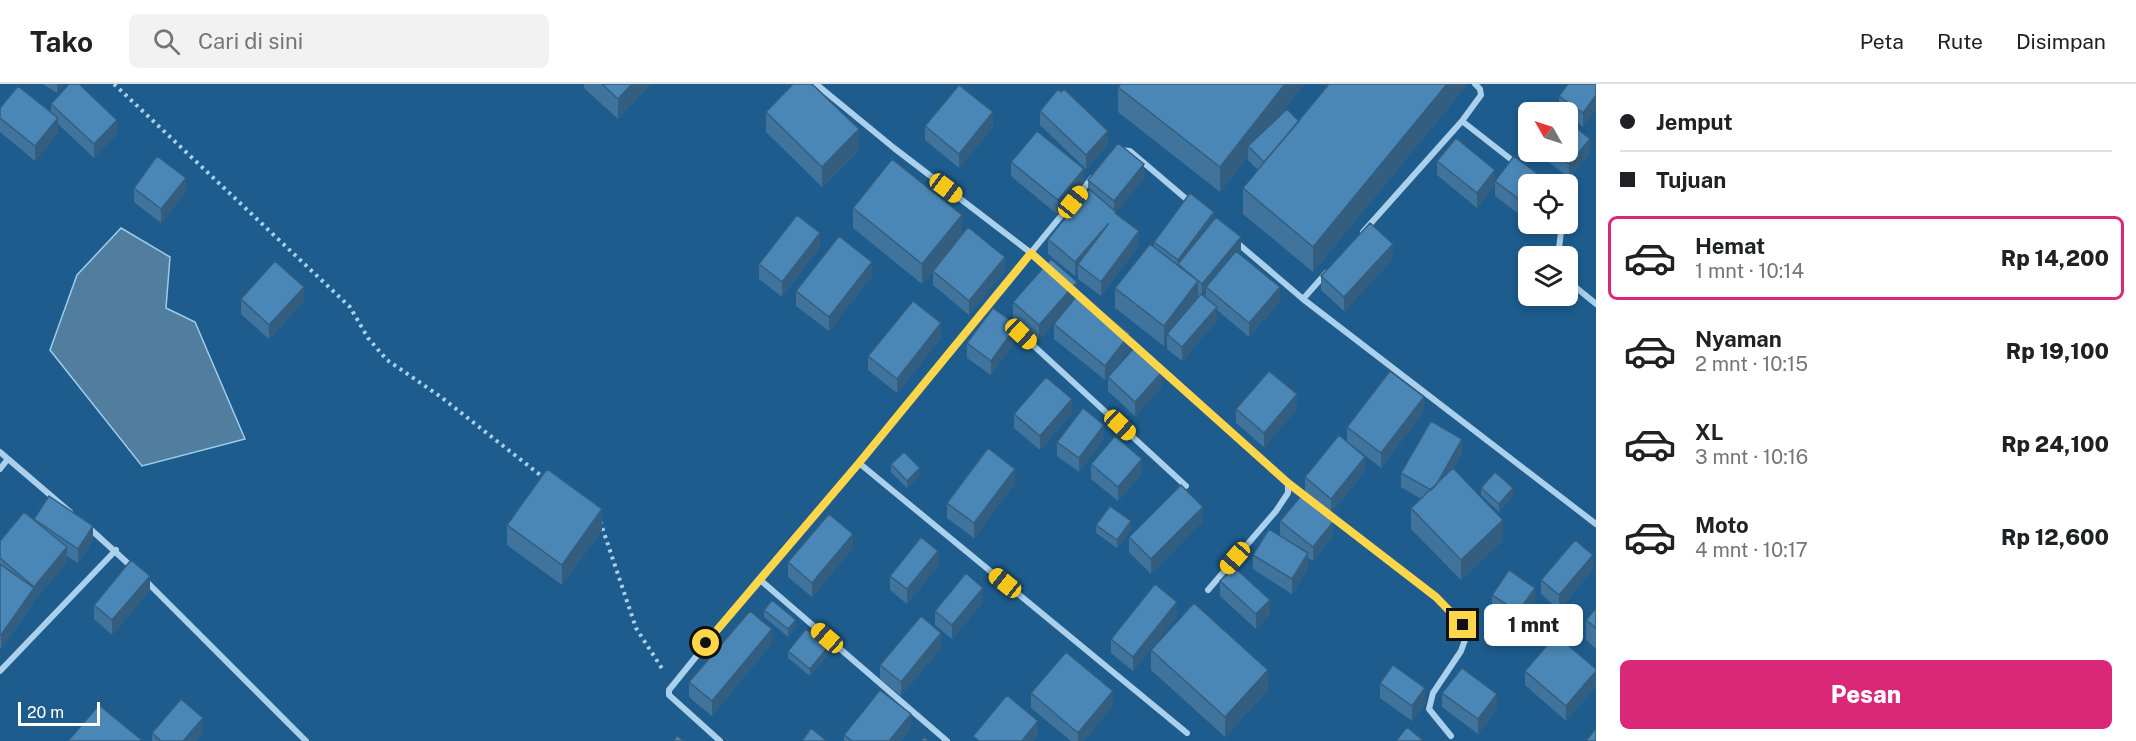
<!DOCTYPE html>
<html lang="id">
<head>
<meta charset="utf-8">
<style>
  :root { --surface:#fff; --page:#f2f2f2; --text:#202124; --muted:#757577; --line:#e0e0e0; --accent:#db2777 }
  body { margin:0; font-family:"Public Sans",sans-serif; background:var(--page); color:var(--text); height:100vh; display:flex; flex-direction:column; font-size:22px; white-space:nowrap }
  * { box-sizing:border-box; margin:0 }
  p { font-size:20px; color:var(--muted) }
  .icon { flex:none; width:33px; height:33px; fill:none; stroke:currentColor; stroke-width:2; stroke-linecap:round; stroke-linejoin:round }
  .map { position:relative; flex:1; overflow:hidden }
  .drawer { display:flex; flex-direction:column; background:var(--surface); width:540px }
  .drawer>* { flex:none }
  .banner { display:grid; align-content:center; height:132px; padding:0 24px; background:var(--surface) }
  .needle { width:39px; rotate:309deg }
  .tools { position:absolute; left:1518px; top:18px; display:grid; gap:12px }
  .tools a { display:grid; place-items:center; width:60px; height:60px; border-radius:9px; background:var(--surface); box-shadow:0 3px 9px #0003; font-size:30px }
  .scale { position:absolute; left:18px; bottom:15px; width:82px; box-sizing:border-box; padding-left:6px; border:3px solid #fff; border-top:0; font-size:16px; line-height:21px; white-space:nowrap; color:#fff; -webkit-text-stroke:4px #1d5c8c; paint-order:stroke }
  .end { position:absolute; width:27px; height:27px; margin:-14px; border:8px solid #ffd54a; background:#111; box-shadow:0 0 0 3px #111 }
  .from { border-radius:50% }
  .bubble { position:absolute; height:42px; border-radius:9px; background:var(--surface); box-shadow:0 3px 9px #0003; font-size:20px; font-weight:800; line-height:42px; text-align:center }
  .car { position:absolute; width:18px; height:36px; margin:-18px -9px; border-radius:8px; box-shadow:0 0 4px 2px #0007; background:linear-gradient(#f5c518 24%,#345 0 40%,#f5c518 0 76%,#345 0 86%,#f5c518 0) }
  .banner b { display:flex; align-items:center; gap:21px; height:57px; font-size:22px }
  .banner b+b { border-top:2px solid var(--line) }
  .banner i { width:15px; height:15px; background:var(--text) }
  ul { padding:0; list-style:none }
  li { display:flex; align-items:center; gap:18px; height:84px; margin:0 12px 9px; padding:0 12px; border:3px solid transparent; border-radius:9px }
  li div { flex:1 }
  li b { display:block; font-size:22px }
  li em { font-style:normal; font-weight:800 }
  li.active { border-color:var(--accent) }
  li>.icon { width:54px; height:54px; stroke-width:1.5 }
  .action { display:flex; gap:12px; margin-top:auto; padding:12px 24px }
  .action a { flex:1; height:69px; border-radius:9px; background:var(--accent); color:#fff; font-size:24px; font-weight:800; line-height:69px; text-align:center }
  header { display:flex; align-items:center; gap:36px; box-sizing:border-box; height:84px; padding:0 30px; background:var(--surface); border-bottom:2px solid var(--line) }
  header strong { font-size:28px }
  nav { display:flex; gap:33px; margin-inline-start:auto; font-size:21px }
  .search { width:420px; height:54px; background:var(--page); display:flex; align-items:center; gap:15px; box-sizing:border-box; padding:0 21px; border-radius:9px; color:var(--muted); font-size:22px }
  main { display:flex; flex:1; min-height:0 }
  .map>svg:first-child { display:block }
  .water { fill:#517d9f; stroke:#9dcdee; stroke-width:1.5 }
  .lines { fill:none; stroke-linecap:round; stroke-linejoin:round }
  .path { stroke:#aad0ec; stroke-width:4; stroke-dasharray:3 4.5; stroke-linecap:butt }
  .street { stroke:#aad0ec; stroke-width:6 }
  .wall { fill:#40749d }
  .shaded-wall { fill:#345e7f }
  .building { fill:#4a87b6; stroke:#345e7f; stroke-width:1.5 }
  .route { stroke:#ffd54a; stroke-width:8 }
</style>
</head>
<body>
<header>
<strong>Tako</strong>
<div class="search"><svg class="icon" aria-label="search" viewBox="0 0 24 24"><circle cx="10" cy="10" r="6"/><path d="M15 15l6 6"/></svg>Cari di sini</div>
<nav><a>Peta</a><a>Rute</a><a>Disimpan</a></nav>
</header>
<main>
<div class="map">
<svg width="1596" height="657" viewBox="0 0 1596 657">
  <rect width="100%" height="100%" fill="#1d5c8c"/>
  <!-- water -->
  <path class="water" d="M121 144 170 173 166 224 195 238 245 355 142 382 50 266 77 191Z"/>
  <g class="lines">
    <!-- path -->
    <path class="path" d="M114 0 350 223 368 254 387 276 441 313 544 394
      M600 437 636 544 663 586"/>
    <!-- street -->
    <path class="street" d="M816 0 894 64 1031 169 1051 186
      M1462 37 1517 80
      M1119 66 1130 67 1191 119
      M1363 148 1462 37 1481 11 1480 5 1475 0
      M1235 157 1303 215 1596 440
      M1558 172 1562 140
      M1568 197 1596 220
      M1303 215 1326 189
      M1010 240 1186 402
      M1125 252 1288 399V409L1276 427 1208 506
      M0 368 70 428
      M859 379 1187 649
      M0 385 8 375
      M1288 399 1436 513 1463 541 1466 553 1461 567 1433 609 1429 625 1451 652
      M87 442 133 484
      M144 495 306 657
      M759 495 947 657
      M0 587 116 466
      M720 657 669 611V606L759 495 859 379 1092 94"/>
  </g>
  <!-- wall -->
  <path class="wall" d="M43 0H63L57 9Z
    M584 0H651L618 35 584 4Z
    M1121 0H1304L1280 31 1299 37 1466 0V2L1313 188 1243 130V104L1258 86 1248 76V72L1220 108 1118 28V3Z
    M1596 0 1583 43 1568 32V28H1563L1559 26V12Z
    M1061 8 1108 61 1086 85 1040 41V27Z
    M51 20 117 50 94 74 58 40V49L35 77 0 48V24L51 29Z
    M766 28 859 66 822 103 766 48Z
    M925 42 993 43 959 84 925 56Z
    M1536 68H1568L1590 69 1569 94Z
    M1437 77 1495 97 1528 100V137L1495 112V101L1477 124 1437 91Z
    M1011 78 1084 99 1058 131 1011 92Z
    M1144 94 1116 128V130L1139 161 1101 212 1078 195V189L1075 192 1048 170V155L1088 106V96Z
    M134 104 186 108 161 139 134 118Z
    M853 124 962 151 1005 187 969 231 933 201V187L922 200 853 144Z
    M1214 135 1241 167 1239 169 1280 217 1249 253 1217 226V237L1182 277 1167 265V258L1164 262 1115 224V204L1154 163V158Z
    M820 163 782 213 759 195V180Z
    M1393 175 1344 227 1321 206V192Z
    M872 192 829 247 796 222V207Z
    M1077 212 1130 265 1105 296 1054 255V240L1071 219 1039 256 1013 233V218Z
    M241 215 304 217 269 255 241 230Z
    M941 254 897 309 868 286V272Z
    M1017 255 991 291 967 274V259Z
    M1108 293 1162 302 1135 332 1108 307Z
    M1236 325H1297L1264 363 1236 339Z
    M1424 327 1381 384 1347 357V343Z
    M1072 329 1040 366 1014 344V330Z
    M1104 355 1079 388 1057 372V358Z
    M1462 369 1453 385 1503 456 1461 496 1411 445V424L1421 415 1401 403V389Z
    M891 380 920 391 907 404 891 388Z
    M1091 380 1142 389 1118 417 1091 395Z
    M1365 387 1331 429 1305 408V393Z
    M1015 399 974 454 947 434V419Z
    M1481 404 1513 412 1499 428 1481 411Z
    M34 436 93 456 78 479 67 472V478L34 516V519L1 565 0 564V457Z
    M1203 437 1151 490 1129 468V453Z
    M1280 437 1333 452 1313 477 1308 474V484L1292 510 1253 485V471L1284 454 1280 451Z
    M507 441 602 446 562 501 507 461Z
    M1096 441 1131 445 1117 464 1096 449Z
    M853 464 812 513 788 493V478Z
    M938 482 907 520 890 506V492Z
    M1593 485 1559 526 1541 510V496Z
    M1220 497 1270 530 1256 545 1220 512Z
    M150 506 112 551 94 535V521Z
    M1492 511 1535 518 1518 543 1492 525Z
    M983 518 952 555 935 541V527Z
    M1596 524V565L1586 556V536Z
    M764 526 796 543 788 553 764 533Z
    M1177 532 1133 587 1111 569V555Z
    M772 559 712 632 689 613V598Z
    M941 564 901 612 880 595V581Z
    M1151 566 1268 606 1225 653 1151 586Z
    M788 567 828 571 810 592 788 574Z
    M1596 585V602L1566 637 1525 601V587Z
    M1380 599 1425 619 1412 637 1380 614Z
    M1031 609 1113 622 1083 657H1071L1031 624Z
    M1442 609 1497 624 1478 650 1442 623Z
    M911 645 900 657H844V651Z
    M203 648 196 657H152V649Z"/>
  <!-- shaded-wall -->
  <path class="shaded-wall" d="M57 0H63L57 9Z
    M632 0H651L618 35V15Z
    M1285 0H1304L1253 66 1248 62V72L1220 108V83Z
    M1447 0H1466V2L1313 188V163Z
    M1596 11V25L1583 43V29Z
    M993 28V43L959 84V70Z
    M58 34V49L35 77V62Z
    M117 36V50L94 74V60Z
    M859 45V66L822 103V83Z
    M1108 47V61L1086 85V71Z
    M1590 55V69L1569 94V80Z
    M1144 80V94L1114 131V117Z
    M1084 85V99L1058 131V116Z
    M1495 86V101L1477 124V109Z
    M186 94V108L161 139V125Z
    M1214 128V142L1178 181V176Z
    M962 131V152L922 200V180Z
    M1109 139 1078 180V189L1075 192V178Z
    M1139 147V161L1101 212V198Z
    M820 149V163L782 213V198Z
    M1241 153V167L1209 206 1206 203V211L1202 215V200Z
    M1393 160V175L1344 227V213Z
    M1005 173V187L969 231V217Z
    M872 178V192L829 247V233Z
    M1198 197V217L1167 250V258L1164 262V242Z
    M1077 198V212L1039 256V241Z
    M304 203V217L269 255V241Z
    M1280 203V217L1249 253V239Z
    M1217 223V237L1182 277V263Z
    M941 239V254L897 309V295Z
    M1017 241V255L991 291V277Z
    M1130 250V265L1105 296V282Z
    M1162 288V302L1135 332V318Z
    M1297 310V325L1264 363V349Z
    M1424 313V327L1381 384V369Z
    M1072 315V329L1040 366V352Z
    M1104 341V355L1079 388V374Z
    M1462 355V369L1432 421V407Z
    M1365 373V387L1331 429V415Z
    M1142 375V389L1118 417V403Z
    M920 384V391L907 404V397Z
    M1015 385V399L974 454V439Z
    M1513 404V412L1499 428V420Z
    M1203 423V437L1151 490V475Z
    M602 425V446L562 501V481Z
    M1503 436V456L1461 496V476Z
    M1131 437V445L1117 464V456Z
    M1333 438V452L1313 477V463Z
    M93 442V456L78 479V465Z
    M853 450V464L812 513V499Z
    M67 463V478L34 516V519L1 565V551L34 505V503Z
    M938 467V482L907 520V505Z
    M1308 469V484L1292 510V495Z
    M1593 471V485L1559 526V511Z
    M150 492V506L112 551V536Z
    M983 504V518L952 555V541Z
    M1535 504V518L1518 543V528Z
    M1270 516V530L1256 545V530Z
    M1177 518V532L1133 587V573Z
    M796 536V543L788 553V545Z
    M772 545V559L712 632V617Z
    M941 549V564L901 612V598Z
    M828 563V571L810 592V585Z
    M1268 586V606L1225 653V633Z
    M1596 587V602L1566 637V622Z
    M1425 604V619L1412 637V622Z
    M1113 607V622L1083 657H1078V649Z
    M1497 610V624L1478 650V635Z
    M911 630V645L900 657H889Z
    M203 634V648L196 657H183Z
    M1038 637V652L1034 657H1022Z"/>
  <!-- building -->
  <path class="building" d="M69 0H79L117 36 94 60 51 20Z
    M602 0H632L618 15Z
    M793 0H812L859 45 822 83 766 28Z
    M1121 0H1285L1220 83 1118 3Z
    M1329 0H1447L1313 163 1243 104Z
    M1568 0H1596V11L1583 29 1559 12Z
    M959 1 993 28 959 70 925 42Z
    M18 2 58 34 35 62 0 34V24Z
    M1058 5 1061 8 1064 5 1108 47 1086 71 1040 27Z
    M1550 23 1557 28H1545Z
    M1287 25 1299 37 1264 78 1248 62Z
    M1568 37 1590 55 1569 80 1554 68H1568Z
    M1037 47 1084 85 1058 116 1011 78Z
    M1456 54 1495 86 1477 109 1437 77Z
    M1118 59 1144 80 1114 117 1088 96Z
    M157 72 186 94 161 125 134 104Z
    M1514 72 1551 100H1528V122L1495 97Z
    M892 75 962 131 922 180 853 124Z
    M1089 105 1116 128 1115 129 1139 147 1101 198 1078 180 1109 139 1075 178 1048 155Z
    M1190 109 1214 128 1178 176 1154 158Z
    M797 131 820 149 782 198 759 180Z
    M1216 133 1241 153 1202 200 1178 180Z
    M1370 139 1393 160 1344 213 1321 192Z
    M968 143 1005 173 969 217 933 187Z
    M839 152 872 178 829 233 796 207Z
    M1150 160 1198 197 1164 242 1115 204Z
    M1236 167 1280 203 1249 239 1206 203Z
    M1051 175 1077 198 1039 241 1013 218Z
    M275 177 304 203 269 241 241 215Z
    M1079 209 1130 250 1105 282 1054 240Z
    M1201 210 1217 223 1182 263 1167 250Z
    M913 217 941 239 897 295 868 272Z
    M993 224 1017 241 991 277 967 259Z
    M1135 263 1162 288 1135 318 1108 293Z
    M1269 287 1297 310 1264 349 1236 325Z
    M1390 287 1424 313 1381 369 1347 343Z
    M1046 293 1072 315 1040 352 1014 330Z
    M1083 324 1104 341 1079 374 1057 358Z
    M1431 337 1462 355 1436 401 1431 406 1401 389Z
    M1339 351 1365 373 1331 415 1305 393Z
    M1115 352 1142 375 1118 403 1091 380Z
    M988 364 1015 385 974 439 947 419Z
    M904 368 920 384 907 397 891 380Z
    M1453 384 1503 436 1461 476 1411 424Z
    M547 385 602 425 562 481 507 441Z
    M1495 388 1513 404 1499 420 1481 404Z
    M1181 401 1203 423 1151 475 1129 453Z
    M49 412 93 442 78 465 34 435Z
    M1301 412 1333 438 1313 463 1280 437Z
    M1110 422 1131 437 1117 456 1096 441Z
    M24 428 67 463 34 503 0 474V457Z
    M829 430 853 450 812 499 788 478Z
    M1269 445 1308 469 1292 495 1253 471Z
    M921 453 938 467 907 505 890 492Z
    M1575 456 1593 471 1559 511 1541 496Z
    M131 476 150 492 112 536 94 521Z
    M0 480 34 504 1 551 0 550Z
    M1234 483 1270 516 1256 530 1220 497Z
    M1509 486 1535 504 1518 528 1492 511Z
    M966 489 983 504 952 541 935 527Z
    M1155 500 1177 518 1133 573 1111 555Z
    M772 516 796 536 788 545 764 526Z
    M1194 519 1268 586 1225 633 1151 566Z
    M1596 524V544L1586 536Z
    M750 527 772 545 712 617 689 598Z
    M921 532 941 549 901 598 880 581Z
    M806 545 828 563 810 585 788 567Z
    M1556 551 1596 585V587L1566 622 1525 587Z
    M1066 568 1113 607 1078 649 1031 609Z
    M1393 581 1425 604 1412 622 1380 599Z
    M1462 584 1497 610 1478 635 1442 609Z
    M880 606 911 630 889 657H852L844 651Z
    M1007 611 1038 637 1022 657H979L973 652Z
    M181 615 203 634 183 657H161L152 649Z
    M99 621 143 657H68Z
    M1407 643 1424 657H1396Z
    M811 644 827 657H802Z
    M1596 644V657H1586Z
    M677 652 684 657H673Z
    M924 653 929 657H921Z"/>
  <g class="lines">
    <!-- route -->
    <path class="route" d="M706 559 859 379 1031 169 1288 399 1436 513 1463 541"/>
  </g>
</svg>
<div class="tools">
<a><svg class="needle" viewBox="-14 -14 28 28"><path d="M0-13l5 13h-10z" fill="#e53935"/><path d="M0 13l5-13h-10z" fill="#757577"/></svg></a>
<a><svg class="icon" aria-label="locate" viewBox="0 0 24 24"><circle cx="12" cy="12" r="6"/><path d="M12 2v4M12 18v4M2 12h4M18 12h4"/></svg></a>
<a><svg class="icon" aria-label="layers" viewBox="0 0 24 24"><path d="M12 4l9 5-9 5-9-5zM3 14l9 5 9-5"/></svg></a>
</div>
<div class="scale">20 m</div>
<i class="end from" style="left:706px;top:559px"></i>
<i class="end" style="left:1463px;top:541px"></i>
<div class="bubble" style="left:1484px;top:520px;width:99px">1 mnt</div>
<i class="car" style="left:946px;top:104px;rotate:127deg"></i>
<i class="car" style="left:1073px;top:118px;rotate:39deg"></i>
<i class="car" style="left:1021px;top:250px;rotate:133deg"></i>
<i class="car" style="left:1120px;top:341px;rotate:133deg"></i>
<i class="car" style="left:1235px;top:474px;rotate:221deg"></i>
<i class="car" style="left:1005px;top:499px;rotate:309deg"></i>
<i class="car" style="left:827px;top:554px;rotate:311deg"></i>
</div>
<section class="drawer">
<div class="banner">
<b><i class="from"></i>Jemput</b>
<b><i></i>Tujuan</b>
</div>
<ul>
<li class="active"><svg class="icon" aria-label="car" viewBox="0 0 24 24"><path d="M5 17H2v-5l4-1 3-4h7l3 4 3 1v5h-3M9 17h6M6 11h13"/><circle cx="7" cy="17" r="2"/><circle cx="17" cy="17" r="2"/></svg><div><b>Hemat</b><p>1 mnt · 10:14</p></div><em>Rp 14,200</em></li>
<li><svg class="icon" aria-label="car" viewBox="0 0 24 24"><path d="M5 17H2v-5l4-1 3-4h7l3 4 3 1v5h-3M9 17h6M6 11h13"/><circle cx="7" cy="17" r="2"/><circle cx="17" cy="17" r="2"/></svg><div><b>Nyaman</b><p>2 mnt · 10:15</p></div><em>Rp 19,100</em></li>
<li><svg class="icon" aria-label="car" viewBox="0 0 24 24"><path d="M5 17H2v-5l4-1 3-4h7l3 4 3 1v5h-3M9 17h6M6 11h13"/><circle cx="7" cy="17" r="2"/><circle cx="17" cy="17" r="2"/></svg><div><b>XL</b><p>3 mnt · 10:16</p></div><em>Rp 24,100</em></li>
<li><svg class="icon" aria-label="car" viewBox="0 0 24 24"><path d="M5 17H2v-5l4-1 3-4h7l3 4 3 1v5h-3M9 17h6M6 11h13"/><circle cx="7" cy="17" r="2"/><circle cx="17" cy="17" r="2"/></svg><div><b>Moto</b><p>4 mnt · 10:17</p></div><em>Rp 12,600</em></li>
</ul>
<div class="action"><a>Pesan</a></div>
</section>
</main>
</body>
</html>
